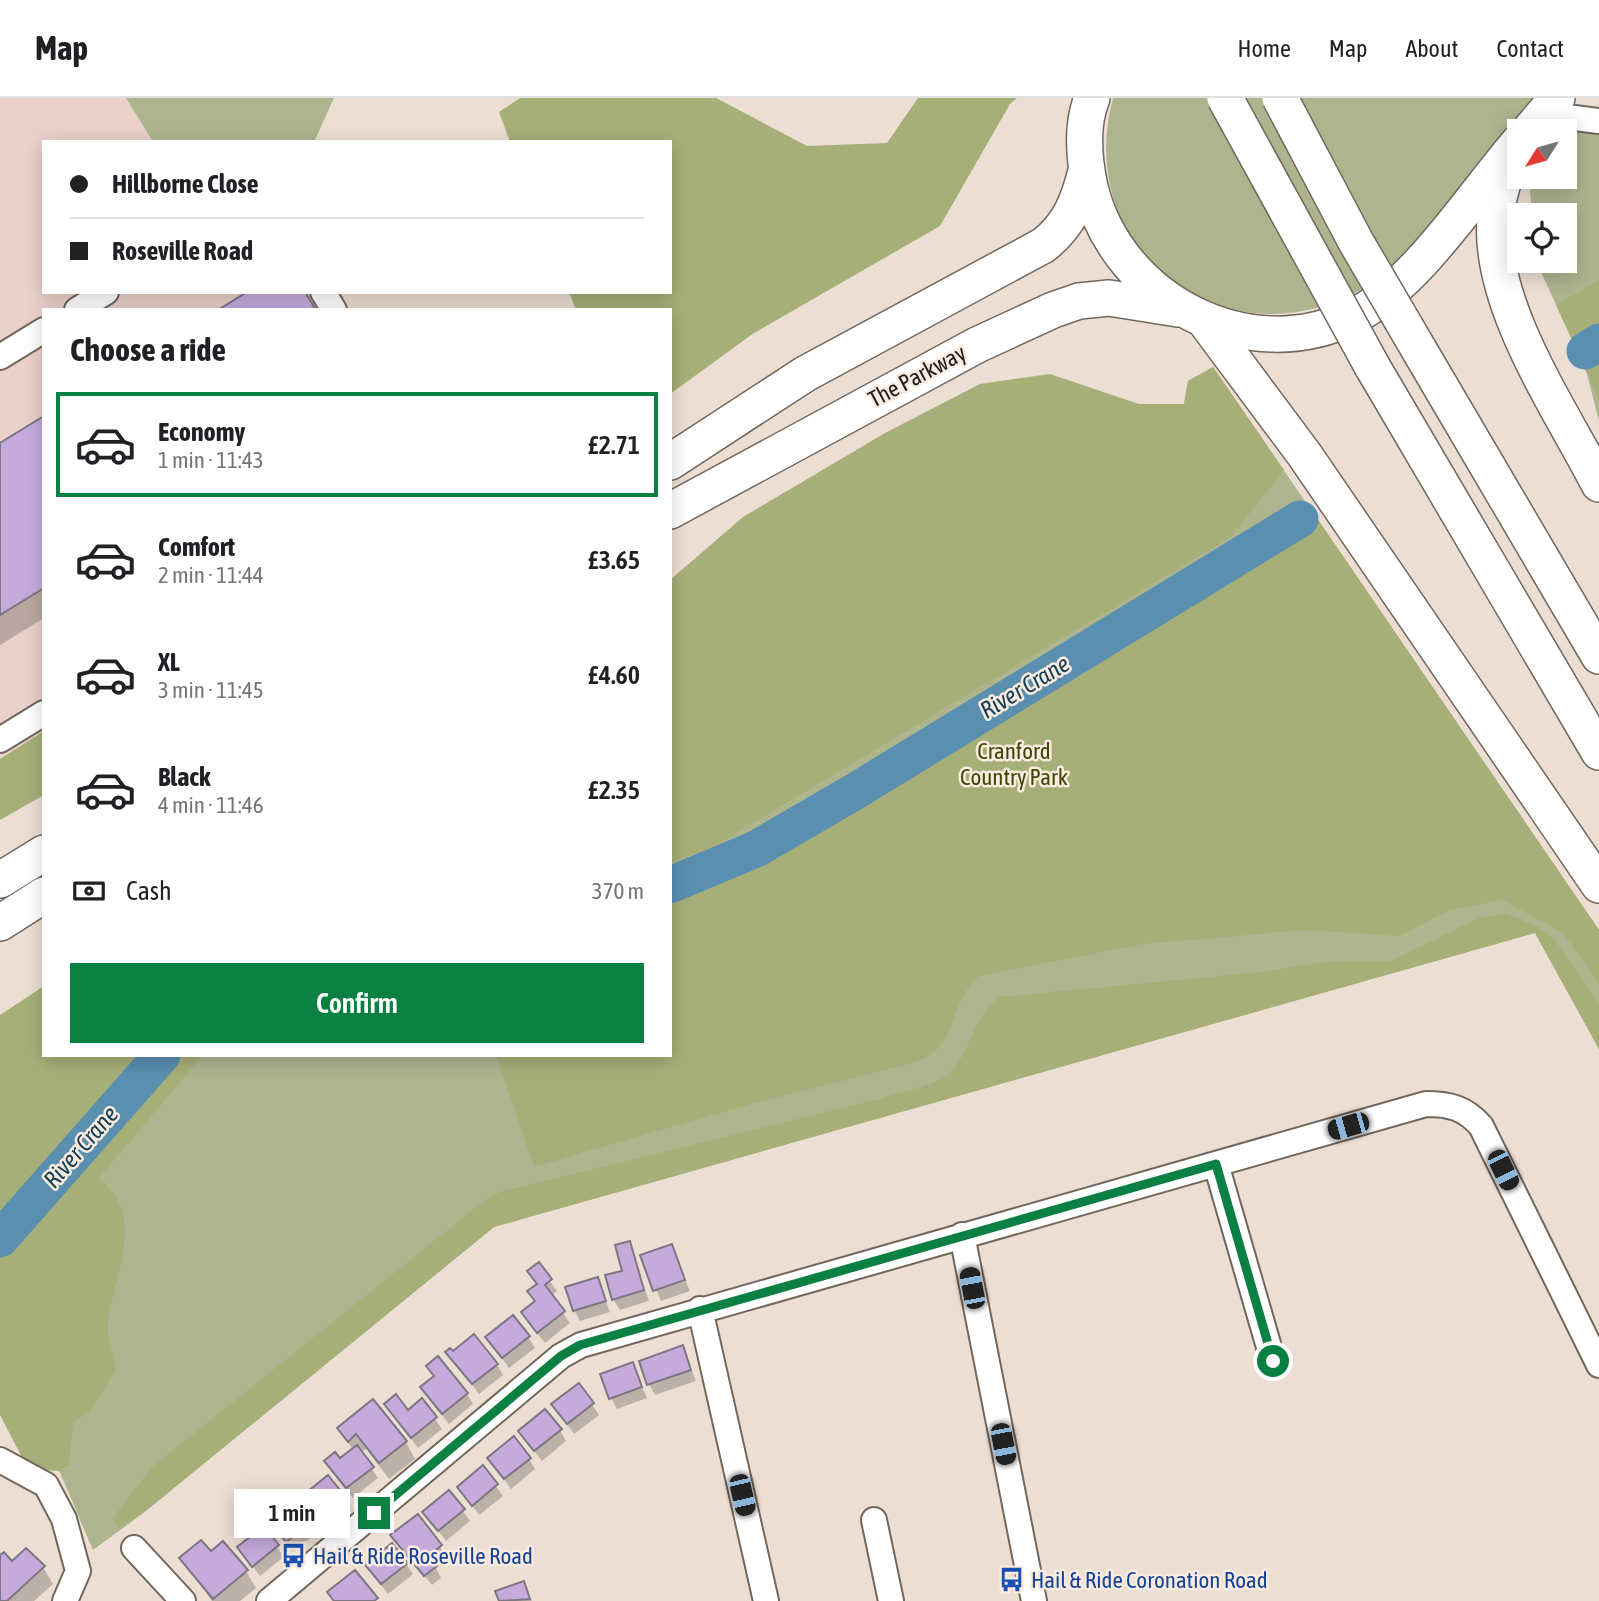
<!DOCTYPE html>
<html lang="en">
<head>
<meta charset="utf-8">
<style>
  :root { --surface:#fff; --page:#f2f2f2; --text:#202124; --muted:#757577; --line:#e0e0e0; --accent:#0b8043 }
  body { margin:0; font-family:"Asap Condensed",sans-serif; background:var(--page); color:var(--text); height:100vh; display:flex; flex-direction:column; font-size:26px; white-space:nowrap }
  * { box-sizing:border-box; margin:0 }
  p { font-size:23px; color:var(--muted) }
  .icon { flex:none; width:38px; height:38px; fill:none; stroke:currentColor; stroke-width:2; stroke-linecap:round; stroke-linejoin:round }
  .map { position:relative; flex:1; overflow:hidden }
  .sheet { position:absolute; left:42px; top:210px; width:630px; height:749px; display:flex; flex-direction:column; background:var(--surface); border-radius:0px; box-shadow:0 4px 18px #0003 }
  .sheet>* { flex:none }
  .banner { position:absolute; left:42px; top:42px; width:630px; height:154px; border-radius:0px; box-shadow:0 4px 18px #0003; display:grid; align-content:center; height:154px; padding:0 28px; background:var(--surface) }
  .needle { width:46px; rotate:233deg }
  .buttons { position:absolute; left:1507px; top:21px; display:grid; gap:14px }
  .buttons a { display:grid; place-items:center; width:70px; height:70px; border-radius:0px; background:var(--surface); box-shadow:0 4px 18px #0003; font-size:35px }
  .end { position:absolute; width:32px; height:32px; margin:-16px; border:9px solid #0b8043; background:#fff; box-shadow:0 0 0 4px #fff }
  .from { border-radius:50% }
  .bubble { position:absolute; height:49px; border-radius:0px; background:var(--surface); box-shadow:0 4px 18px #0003; font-size:23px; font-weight:600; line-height:49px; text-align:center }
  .car { position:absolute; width:21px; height:42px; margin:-21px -10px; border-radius:9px; box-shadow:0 0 5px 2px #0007; background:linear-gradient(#222 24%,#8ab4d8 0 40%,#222 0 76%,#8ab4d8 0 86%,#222 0) }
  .banner b { display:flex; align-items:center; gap:24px; height:66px; font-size:26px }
  .banner b+b { border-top:2px solid var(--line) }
  .banner i { width:18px; height:18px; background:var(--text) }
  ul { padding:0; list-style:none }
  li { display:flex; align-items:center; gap:21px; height:105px; margin:0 14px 10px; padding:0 14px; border:4px solid transparent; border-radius:0px }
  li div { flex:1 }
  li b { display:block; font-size:26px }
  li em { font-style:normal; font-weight:600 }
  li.on { border-color:var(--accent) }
  li>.icon { width:63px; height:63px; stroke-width:1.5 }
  h2 { padding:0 28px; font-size:32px; line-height:84px }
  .pay { display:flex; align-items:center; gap:18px; height:77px; padding:0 28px; font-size:26px }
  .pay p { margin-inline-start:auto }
  .cta { display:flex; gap:14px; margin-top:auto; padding:14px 28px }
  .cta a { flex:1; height:80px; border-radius:0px; background:var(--accent); color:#fff; font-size:28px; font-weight:600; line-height:80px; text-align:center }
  header { display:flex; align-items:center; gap:42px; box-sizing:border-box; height:98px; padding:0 35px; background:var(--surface); border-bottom:2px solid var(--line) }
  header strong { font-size:33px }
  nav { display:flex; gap:38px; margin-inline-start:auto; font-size:24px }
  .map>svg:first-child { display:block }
  .industrial { fill:#ead1ca }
  .green { fill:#aeb48e }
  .forest { fill:#a7af79 }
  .shadow { fill:#0003 }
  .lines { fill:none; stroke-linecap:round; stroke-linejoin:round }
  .river { stroke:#5a8fb0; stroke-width:37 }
  .building { fill:#c6aadc; stroke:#7d7683; stroke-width:2 }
  .minor-casing { stroke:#73675c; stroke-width:28 }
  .highway-casing { stroke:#73675c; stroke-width:38 }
  .minor { stroke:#fff; stroke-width:24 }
  .highway { stroke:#fff; stroke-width:35 }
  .highway-bridge-casing { stroke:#73675c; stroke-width:38; stroke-linecap:butt }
  .highway-bridge { stroke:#fff; stroke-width:35 }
  .route { stroke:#0b8043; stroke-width:9 }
  .labels { text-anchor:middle; stroke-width:5; stroke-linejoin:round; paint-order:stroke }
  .street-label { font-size:23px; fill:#201c17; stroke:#f9ebdf }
  .park-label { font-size:23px; fill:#404602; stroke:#f9ebdf }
  .transit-label { font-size:23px; fill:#164399; stroke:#f9ebdf; text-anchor:start }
  .water-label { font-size:24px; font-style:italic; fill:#143f57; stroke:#f9ebdf }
</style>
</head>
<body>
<header>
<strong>Map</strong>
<nav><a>Home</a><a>Map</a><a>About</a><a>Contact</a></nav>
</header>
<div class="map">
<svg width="1599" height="1503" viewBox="0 0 1599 1503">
  <rect width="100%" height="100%" fill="#ecded2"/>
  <!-- industrial -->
  <path class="industrial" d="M0 0H126L153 44H44V194H339L350 212H44V633L0 661Z"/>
  <!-- green -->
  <path class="green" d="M126 0H334L314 44H153Z
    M1113 0H1534C1508 31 1483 63 1457 95 1428 131 1401 170 1360 192 1223 268 1072 152 1113 0Z
    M1561 28 1599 35V323L1586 272 1536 163H1564V117H1532L1530 93 1537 79H1564V33H1559Z
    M1213 269 1599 832V951L1535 835 494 1129 142 1416 93 1452 0 1234V1150L173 957H670V638L1184 306 1188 283Z"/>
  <!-- forest -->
  <path class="forest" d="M520 0H716L807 48 887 45 918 0H1017L1010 6 940 128 754 235 670 296V212H576L569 194H670V44H510L499 14Z
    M1599 182V302L1556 207Z
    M1213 269 1284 372 1231 439 715 748 670 765V482L743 419 885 335 980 286 1050 276 1139 306H1184L1188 283Z
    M1317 420 1599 832V886L1563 835 1503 802 1450 812 1399 838 1306 832 1143 846 979 878C946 907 962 945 917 964L747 1007 534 1069 496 957H670V797L760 758Z
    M44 633V697L0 722V661Z
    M1506 815 1534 827 1554 841 1599 906V951L1535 835 494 1129 142 1416 119 1430 112 1421 153 1368 485 1102 500 1094 883 1000C901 994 928 989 945 979 970 961 970 921 999 899L1262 874 1331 863H1391L1479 820Z
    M44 888V957H143L0 1114V917Z
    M173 957H203L99 1080C148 1121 114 1174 108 1224 107 1238 114 1258 116 1272L89 1314 73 1325 69 1367 59 1373 28 1371 0 1317V1150Z"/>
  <!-- shadow -->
  <path class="shadow" d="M44 320V520L0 547V347Z
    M629 1145 649 1203 620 1212 613 1201 624 1174Z
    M671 1148 690 1193 661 1203 642 1158Z
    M538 1167 557 1193 551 1198 570 1225 545 1245 529 1225 536 1205 530 1194 538 1188 529 1174Z
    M598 1181 610 1214 580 1223 574 1212Z
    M528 1239 535 1250 509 1270 488 1240Z
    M682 1249 696 1283 655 1297 649 1286Z
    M448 1254 497 1267 503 1277 479 1296Z
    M632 1266 647 1300 617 1311 611 1300Z
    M428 1268 467 1296 473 1306 449 1326 422 1290 434 1279Z
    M579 1287 599 1317 574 1336 554 1307Z
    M422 1303 442 1331 418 1350 386 1306 408 1314Z
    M339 1330 406 1344 415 1361 389 1381 366 1351 361 1355 378 1380 353 1400 333 1374 339 1362 353 1352Z
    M560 1332 566 1343 542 1363 527 1344Z
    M489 1360 529 1361 535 1371 511 1391Z
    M483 1370 503 1398 479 1417 459 1389Z
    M449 1394 470 1423 446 1443 424 1414Z
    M342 1398 348 1409 324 1428 303 1399Z
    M265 1416 310 1424 317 1435 293 1453Z
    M417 1418 447 1459 435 1468 441 1480 432 1487 392 1438Z
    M257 1422 284 1459 260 1478 239 1450 252 1440 246 1430Z
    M210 1456 246 1473 256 1490 240 1503H212L181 1460Z
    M0 1460 12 1466 43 1469 53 1486 34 1503H0Z
    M406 1466 413 1476 388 1496 367 1468Z
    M523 1486 532 1503H500L497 1494Z"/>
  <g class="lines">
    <!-- river -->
    <path class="river" d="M1585 253 1599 244
      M670 787 756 751 854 694 1300 421
      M0 1141 162 957"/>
  </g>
  <!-- building -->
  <path class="building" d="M247 194H305L316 212H218Z
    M44 318V490L0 517V345Z
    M630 1143 644 1192 612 1202 605 1177 622 1173 615 1147Z
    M672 1146 685 1182 653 1193 640 1157Z
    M539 1164 552 1181 545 1187 565 1213 537 1235 521 1214 535 1203 527 1193 537 1186 527 1173Z
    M598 1179 606 1203 573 1213 565 1189Z
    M513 1217 530 1238 502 1260 485 1239Z
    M474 1236 498 1266 472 1286 445 1254 450 1250 453 1253Z
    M683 1247 691 1272 647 1287 639 1263Z
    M438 1258 468 1295 442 1316 420 1289 434 1278 426 1268Z
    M633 1264 642 1289 609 1301 600 1276Z
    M579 1285 594 1305 567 1326 551 1306Z
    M396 1296 408 1312 422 1300 437 1319 411 1340 384 1306Z
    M373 1301 407 1343 379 1365 356 1336 348 1344 337 1330Z
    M545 1311 562 1331 534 1353 518 1333Z
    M514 1338 531 1360 504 1381 487 1360Z
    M357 1347 374 1369 346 1390 324 1363 335 1354 340 1360Z
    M483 1367 498 1386 472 1408 457 1389Z
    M328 1377 344 1397 316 1419 301 1399Z
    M449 1392 465 1411 438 1433 422 1414Z
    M289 1395 312 1423 286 1444 263 1416Z
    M418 1416 442 1447 429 1458 437 1468 424 1478 390 1437Z
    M257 1419 279 1447 252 1469 237 1449 251 1438 244 1430Z
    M201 1442 211 1453 223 1443 248 1472 213 1501 179 1460Z
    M392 1445 408 1465 381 1486 365 1467Z
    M26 1450 45 1468 7 1503H0V1457L4 1454 12 1463Z
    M355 1472 378 1500 374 1503H334L327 1494Z
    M524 1483 530 1501 499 1503 495 1493Z"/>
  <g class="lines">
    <defs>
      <path id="minor" d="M1544 16 1599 23
        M323 194 334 212
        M77 212 106 194
        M0 259 44 232
        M0 642 44 615
        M1216 1066 1273 1263
        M962 1137 1034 1503
        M700 1211 766 1503
        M0 1362 46 1387 64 1421 78 1473 65 1503
        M874 1422 891 1503
        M134 1450 183 1503
        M269 1503 561 1258 581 1247 1426 1006C1450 1006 1465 1010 1481 1028L1599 1267"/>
      <path id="highway" d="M1092 0C1081 27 1084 61 1090 89 1117 202 1249 272 1356 217 1418 185 1473 97 1519 44
        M1529 33 1557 0
        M1509 63C1505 81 1497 101 1495 120 1488 207 1560 310 1599 386
        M1204 222 1304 356 1599 787
        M1418 250 1599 558
        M1372 268 1599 654
        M670 364 805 276 1044 147C1070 126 1078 104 1086 73
        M670 413 977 247 1053 212 1079 203 1109 200 1178 211
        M0 782 44 755
        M0 825 44 797"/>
    </defs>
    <!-- minor casing -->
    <use href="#minor" class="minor-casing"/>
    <!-- highway casing -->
    <use href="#highway" class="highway-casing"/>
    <!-- minor -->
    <use href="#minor" class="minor"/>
    <!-- highway -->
    <use href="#highway" class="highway"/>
    <defs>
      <path id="highway-bridge" d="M1225 0 1372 268
        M1280 0 1356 144 1418 250"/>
    </defs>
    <!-- highway-bridge casing -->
    <use href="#highway-bridge" class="highway-bridge-casing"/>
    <!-- highway-bridge -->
    <use href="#highway-bridge" class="highway-bridge"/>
  </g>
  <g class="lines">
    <!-- route -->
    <path class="route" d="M374 1415 561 1258 580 1247 1216 1066 1273 1263"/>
  </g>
  <!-- icons -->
  <defs>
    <symbol id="bus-bare" viewBox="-9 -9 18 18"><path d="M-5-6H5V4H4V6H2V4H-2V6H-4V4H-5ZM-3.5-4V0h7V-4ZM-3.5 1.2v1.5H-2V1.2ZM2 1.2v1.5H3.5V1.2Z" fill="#1a4fb4" stroke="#f9ebdf" stroke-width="2.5" paint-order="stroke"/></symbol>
  </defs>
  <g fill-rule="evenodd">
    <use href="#bus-bare" x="276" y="1440" width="35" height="35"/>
    <use href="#bus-bare" x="994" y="1464" width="35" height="35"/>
  </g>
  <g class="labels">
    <!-- street labels -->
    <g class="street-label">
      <text transform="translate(917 278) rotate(-28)" y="8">The Parkway</text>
    </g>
    <!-- park labels -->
    <g class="park-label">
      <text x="1014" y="661">Cranford<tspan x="1014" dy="26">Country Park</tspan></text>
    </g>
    <!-- transit labels -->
    <g class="transit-label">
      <text x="313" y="1466">Hail &amp; Ride Roseville Road</text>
      <text x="1031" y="1490">Hail &amp; Ride Coronation Road</text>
    </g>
    <!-- water labels -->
    <g class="water-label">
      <text transform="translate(1025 589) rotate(-31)" y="8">River Crane</text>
      <text transform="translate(81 1049) rotate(-49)" y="8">River Crane</text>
    </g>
  </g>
</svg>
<div class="buttons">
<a><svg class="needle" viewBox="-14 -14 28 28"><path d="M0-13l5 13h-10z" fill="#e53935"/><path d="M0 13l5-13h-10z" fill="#757577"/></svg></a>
<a><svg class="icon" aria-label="locate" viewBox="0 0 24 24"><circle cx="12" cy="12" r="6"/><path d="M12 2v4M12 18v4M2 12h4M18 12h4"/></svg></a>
</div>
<i class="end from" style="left:1273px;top:1263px"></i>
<i class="end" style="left:374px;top:1415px"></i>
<div class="bubble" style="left:234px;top:1391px;width:116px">1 min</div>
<i class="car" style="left:1348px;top:1028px;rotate:254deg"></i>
<i class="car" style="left:1503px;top:1072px;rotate:154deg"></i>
<i class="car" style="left:972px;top:1190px;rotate:349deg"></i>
<i class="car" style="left:1003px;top:1346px;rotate:169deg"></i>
<i class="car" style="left:742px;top:1397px;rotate:167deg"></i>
<div class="banner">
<b><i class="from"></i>Hillborne Close</b>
<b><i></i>Roseville Road</b>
</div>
<section class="sheet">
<h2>Choose a ride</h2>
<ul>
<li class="on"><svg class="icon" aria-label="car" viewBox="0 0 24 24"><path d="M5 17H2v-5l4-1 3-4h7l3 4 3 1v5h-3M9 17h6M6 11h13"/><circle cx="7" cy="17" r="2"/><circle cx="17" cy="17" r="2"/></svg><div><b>Economy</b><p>1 min · 11:43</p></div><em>£2.71</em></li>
<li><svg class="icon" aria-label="car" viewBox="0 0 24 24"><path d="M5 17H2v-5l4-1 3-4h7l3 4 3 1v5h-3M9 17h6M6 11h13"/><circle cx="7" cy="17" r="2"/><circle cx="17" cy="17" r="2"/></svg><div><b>Comfort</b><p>2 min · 11:44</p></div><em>£3.65</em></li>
<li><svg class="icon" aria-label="car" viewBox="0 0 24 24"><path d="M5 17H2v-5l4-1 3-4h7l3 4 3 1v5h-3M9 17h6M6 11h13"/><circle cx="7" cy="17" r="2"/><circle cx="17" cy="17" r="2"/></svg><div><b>XL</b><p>3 min · 11:45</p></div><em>£4.60</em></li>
<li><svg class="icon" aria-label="car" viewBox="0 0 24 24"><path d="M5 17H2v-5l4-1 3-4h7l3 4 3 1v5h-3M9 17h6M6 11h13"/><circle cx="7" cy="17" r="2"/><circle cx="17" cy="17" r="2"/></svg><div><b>Black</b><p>4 min · 11:46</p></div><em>£2.35</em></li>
</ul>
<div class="pay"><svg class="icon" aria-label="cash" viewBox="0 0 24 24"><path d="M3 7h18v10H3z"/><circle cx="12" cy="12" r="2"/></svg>Cash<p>370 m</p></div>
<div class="cta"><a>Confirm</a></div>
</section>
</div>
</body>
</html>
